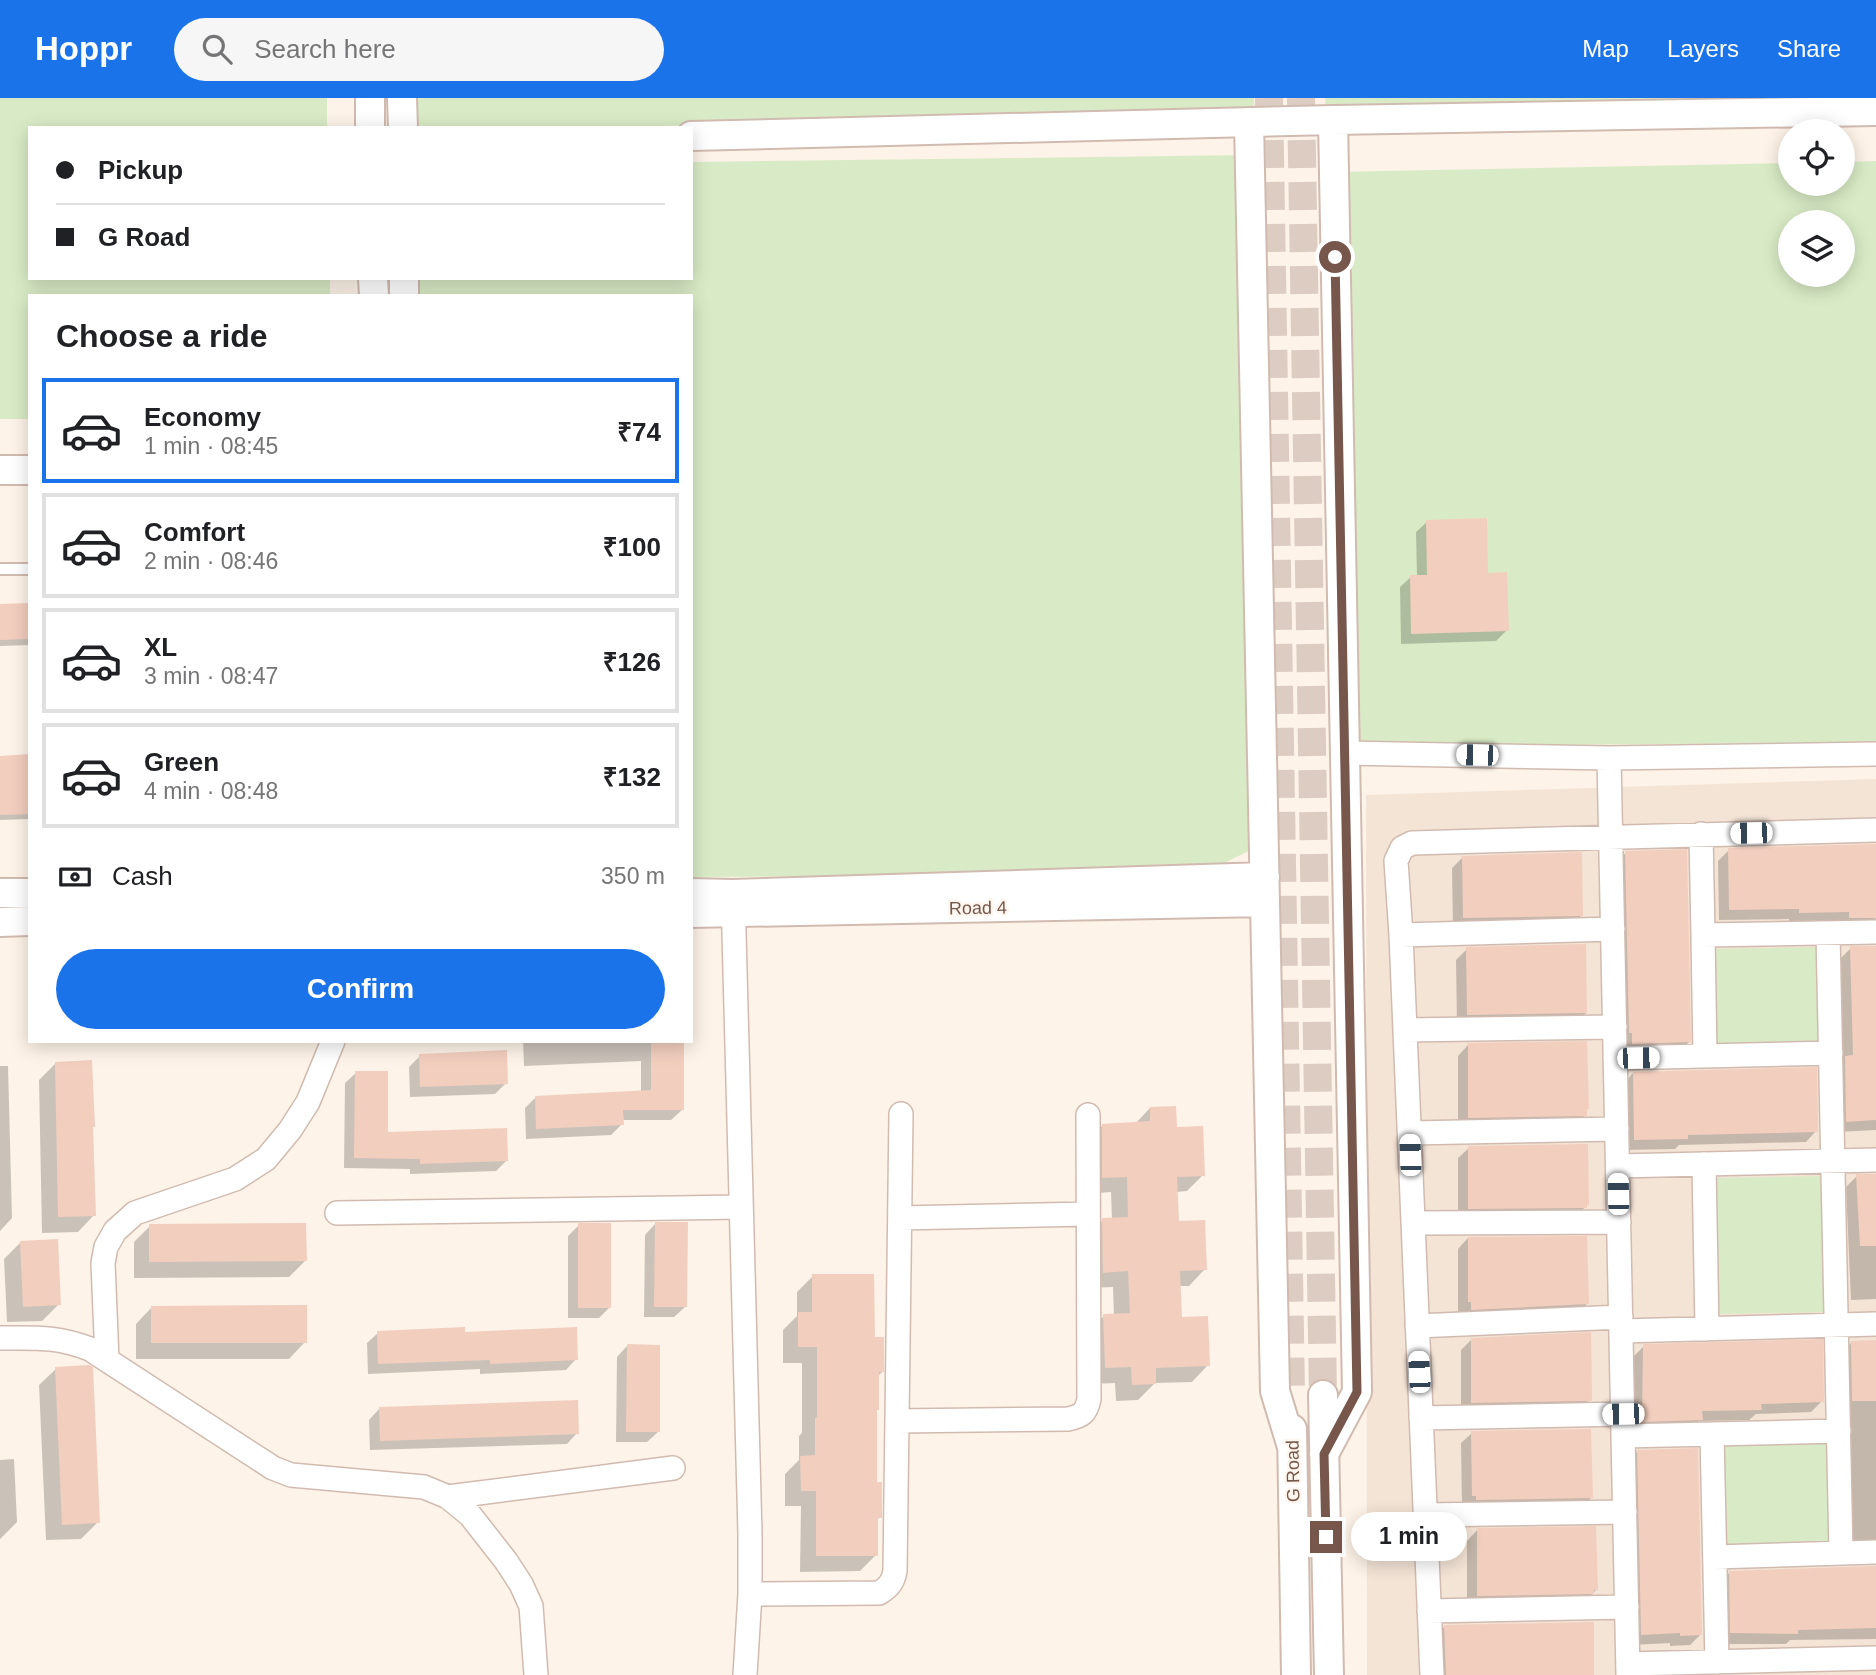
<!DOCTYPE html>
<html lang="en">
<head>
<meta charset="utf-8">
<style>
  :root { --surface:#fff; --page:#f6f6f6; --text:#202124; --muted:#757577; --line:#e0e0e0; --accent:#1a73e8 }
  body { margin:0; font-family:Helvetica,sans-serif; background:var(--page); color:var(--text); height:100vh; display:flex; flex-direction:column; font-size:26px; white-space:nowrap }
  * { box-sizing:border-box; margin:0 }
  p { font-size:23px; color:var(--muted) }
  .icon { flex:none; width:38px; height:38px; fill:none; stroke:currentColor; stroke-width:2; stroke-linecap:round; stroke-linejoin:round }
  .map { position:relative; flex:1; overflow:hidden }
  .panel { position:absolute; left:28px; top:196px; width:665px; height:749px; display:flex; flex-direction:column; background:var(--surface); border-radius:0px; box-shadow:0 4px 18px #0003 }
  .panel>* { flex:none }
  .top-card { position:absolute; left:28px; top:28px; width:665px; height:154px; border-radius:0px; box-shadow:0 4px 18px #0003; display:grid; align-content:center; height:154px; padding:0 28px; background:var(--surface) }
  .fabs { position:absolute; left:1778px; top:21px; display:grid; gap:14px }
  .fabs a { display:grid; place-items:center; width:77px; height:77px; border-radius:50%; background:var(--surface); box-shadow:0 4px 18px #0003; font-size:35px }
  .end { position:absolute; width:32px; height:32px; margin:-16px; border:9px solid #77574b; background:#fff; box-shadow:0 0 0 4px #fff }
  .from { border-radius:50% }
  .bubble { position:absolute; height:49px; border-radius:24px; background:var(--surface); box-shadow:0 4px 18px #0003; font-size:23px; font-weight:700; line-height:49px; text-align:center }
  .car { position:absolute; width:21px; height:42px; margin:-21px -10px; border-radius:9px; box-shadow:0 0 5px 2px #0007; background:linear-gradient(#fff 24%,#345 0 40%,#fff 0 76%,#345 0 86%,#fff 0) }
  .top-card b { display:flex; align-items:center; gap:24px; height:66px; font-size:26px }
  .top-card b+b { border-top:2px solid var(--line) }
  .top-card i { width:18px; height:18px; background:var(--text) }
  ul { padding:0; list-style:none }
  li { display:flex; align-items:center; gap:21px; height:105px; margin:0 14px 10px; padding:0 14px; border:4px solid var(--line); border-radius:0px }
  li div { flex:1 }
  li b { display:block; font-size:26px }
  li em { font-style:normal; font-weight:700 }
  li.active { border-color:var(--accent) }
  li>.icon { width:63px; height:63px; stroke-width:1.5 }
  h2 { padding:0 28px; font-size:32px; line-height:84px }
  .pay { display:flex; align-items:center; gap:18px; height:77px; padding:0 28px; font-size:26px }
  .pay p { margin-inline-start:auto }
  .button { display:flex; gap:14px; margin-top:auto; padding:14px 28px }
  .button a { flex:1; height:80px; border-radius:42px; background:var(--accent); color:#fff; font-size:28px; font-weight:700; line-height:80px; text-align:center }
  header { display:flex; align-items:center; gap:42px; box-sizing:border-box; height:98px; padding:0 35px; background:var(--accent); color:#fff }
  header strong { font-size:33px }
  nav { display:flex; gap:38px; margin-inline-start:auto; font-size:24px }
  .search { width:490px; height:63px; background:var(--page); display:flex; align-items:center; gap:18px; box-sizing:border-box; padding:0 24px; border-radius:38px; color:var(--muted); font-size:26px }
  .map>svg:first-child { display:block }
  .residential { fill:#f4e4d6 }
  .green { fill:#d9ebc6; fill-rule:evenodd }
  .shadow { fill:#0003 }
  .building { fill:#f2cebf }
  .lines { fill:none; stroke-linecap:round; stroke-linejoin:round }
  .tertiary-tunnel { stroke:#dcccc1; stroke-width:28; stroke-dasharray:28 14; stroke-linecap:butt }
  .service-casing { stroke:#d1bbb0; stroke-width:14 }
  .minor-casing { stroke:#d1bbb0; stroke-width:26 }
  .tertiary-casing { stroke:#d1bbb0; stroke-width:32 }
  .service { stroke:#fff; stroke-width:10 }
  .minor { stroke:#fff; stroke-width:23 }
  .tertiary { stroke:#fff; stroke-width:28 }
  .route { stroke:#77574b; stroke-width:9 }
  .labels { text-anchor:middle; stroke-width:5; stroke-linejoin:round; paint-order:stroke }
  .street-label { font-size:18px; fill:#77574b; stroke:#fff7ef }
</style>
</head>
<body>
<header>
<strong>Hoppr</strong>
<div class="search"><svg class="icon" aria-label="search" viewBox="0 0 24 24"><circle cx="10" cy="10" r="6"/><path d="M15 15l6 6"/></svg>Search here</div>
<nav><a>Map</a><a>Layers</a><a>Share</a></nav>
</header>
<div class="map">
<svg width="1876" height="1577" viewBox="0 0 1876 1577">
  <rect width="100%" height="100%" fill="#fdf3e8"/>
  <!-- residential -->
  <path class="residential" d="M1876 681V1577H1367L1366 697Z"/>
  <!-- green -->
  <path class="green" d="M0 0H327V30H30V180H330V198H30V321H0Z
    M410 0H1254L1255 17 550 30H410Z
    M1325 0H1876L1326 14Z
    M1247 57 1271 742 1202 776 691 779V198H412L411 180H691V64Z
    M1876 63V644L1335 649 1331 74 1790 65V86H1843V64ZM1790 124H1843V177H1790Z
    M1825 849 1826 944 1717 947 1716 851Z
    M1825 1078 1827 1214 1718 1216 1715 1080Z
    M1723 1343H1830L1829 1448 1723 1447Z"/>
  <!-- shadow -->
  <path class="shadow" d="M1427 424 1486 477 1507 532 1496 543 1401 546 1400 489 1411 479H1417L1416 434Z
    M30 507V547L0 548V508Z
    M30 658V721L0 722V659Z
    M1876 748V820L1865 830 1789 825V821L1719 822 1718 763 1729 752Z
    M1626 755 1689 944 1678 954 1622 956 1615 765Z
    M1463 759 1582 817 1571 828 1453 830 1452 770Z
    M1851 850H1876V1032L1836 1034 1835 970 1843 962 1840 861Z
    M1467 851 1586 915 1575 925 1457 927 1456 862Z
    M523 943H683L682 1012 671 1022H622V1026L611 1037 526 1041 525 1010 536 999 641 995V963L524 968Z
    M1468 947 1585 1012V1017L1575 1028 1458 1030V958Z
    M420 958 506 985 495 996 410 999 409 969Z
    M55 966 91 1030 94 1117 78 1134 42 1135 39 982Z
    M0 968H8L12 1120 0 1133Z
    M356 975 386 1036 507 1062 496 1073 410 1076V1071L344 1070 345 985Z
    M1633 975 1816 1033 1806 1044 1679 1047 1675 1051 1624 1052 1623 986Z
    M1150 1010 1175 1031 1203 1077 1187 1093 1176 1094 1177 1125 1205 1171 1189 1188H1178L1180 1221 1208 1267 1192 1284 1155 1285 1138 1302 1116 1303 1115 1285 1090 1286 1088 1234 1104 1218H1114L1113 1189 1087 1190V1138L1103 1122H1112L1111 1094 1087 1096 1086 1044 1103 1027 1135 1026Z
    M1469 1050 1585 1109 1575 1120 1458 1121V1060Z
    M1876 1077V1201L1851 1202 1846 1089 1857 1078Z
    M655 1126 685 1209 674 1219H644L645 1137Z
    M579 1127 609 1210 599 1220H568V1138Z
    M150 1128 305 1163 289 1179 134 1180V1144Z
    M1468 1140 1587 1206 1576 1216 1461 1222V1214H1458V1151Z
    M21 1144 59 1206 42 1223 7 1224 4 1161Z
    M813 1178 873 1240 882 1274 878 1278V1311L875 1314V1386L880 1419 876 1423V1457L860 1473 800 1474 801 1408H785V1376L799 1362V1338L802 1335V1265H783V1232L797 1218V1194Z
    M152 1209 305 1244 289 1261H136V1226Z
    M378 1235 576 1261 566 1272 480 1276V1271L368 1276 367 1245Z
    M1472 1241 1591 1300 1579 1313 1461 1315V1252Z
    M1876 1244V1456L1850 1451 1847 1387 1852 1382 1849 1313 1841 1256 1851 1245Z
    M627 1248 658 1334 647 1344H616L617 1259Z
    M1644 1248 1822 1303 1811 1314 1756 1316 1749 1322 1699 1323 1690 1332 1632 1334 1633 1259Z
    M56 1271 98 1424 81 1441 46 1442 39 1287Z
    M379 1311 577 1335 567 1346 370 1352 369 1322Z
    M1472 1335 1591 1400 1580 1410 1462 1408 1461 1345Z
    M1638 1353 1701 1536 1690 1547 1670 1548V1545L1631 1547 1627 1364Z
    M14 1361 17 1424 0 1441V1362Z
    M1477 1432 1596 1492 1582 1506 1467 1508V1443Z
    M1876 1470V1541L1790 1542 1786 1546H1727L1719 1485 1730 1474Z
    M1445 1528 1594 1577H1436L1434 1539Z"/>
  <!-- building -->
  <path class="building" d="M1487 420 1488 475 1507 474 1509 533 1411 536 1410 477H1427L1426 422Z
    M30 505V541L0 542V506Z
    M30 656V716L0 717V658Z
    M1876 746V820H1849V814L1799 815V811L1729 812 1728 750Z
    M1687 751 1691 944 1632 946V935H1629L1625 753Z
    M1582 754 1583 818 1463 820 1462 758Z
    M1586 846 1587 915 1467 917 1466 849Z
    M1850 848H1876V1022L1846 1024 1845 958 1853 957Z
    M651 943H684V1012H623L624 1027 536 1031 535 998 651 992Z
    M1587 943 1589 1011H1587V1018L1468 1020V945Z
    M507 952 508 986 420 989 419 956Z
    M92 962 95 1029H93L96 1118 58 1119 55 964Z
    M1817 969 1818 1034 1688 1037V1041L1634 1042 1633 974Z
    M355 973H388V1034L507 1030 508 1063 420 1066V1061L354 1060Z
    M1176 1008 1177 1029 1203 1028 1205 1078 1177 1079 1179 1123 1205 1122 1207 1172 1180 1173 1182 1219 1208 1218 1210 1268 1156 1270V1286L1132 1287 1131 1269 1105 1270 1103 1216 1130 1215 1128 1173 1103 1175 1102 1120 1128 1119 1127 1079 1102 1080V1026L1150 1023V1009Z
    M1588 1046 1589 1107H1587V1110L1468 1111V1048Z
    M1856 1076H1876V1148H1860Z
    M655 1124H688L687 1209H654Z
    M306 1125 307 1163 149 1164V1126Z
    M578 1125H611V1210H578Z
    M1587 1138 1589 1206 1471 1212V1204H1468V1139Z
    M58 1141 61 1207 23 1209 20 1143Z
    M812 1176H874L875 1239H884V1274H879V1312H877V1384H882V1420H878V1458H816V1393H801L800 1358 815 1357V1320L817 1319V1249H798V1214H812Z
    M307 1207V1245H151V1208Z
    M465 1229V1234L577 1229 578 1262 490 1266V1262L378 1266 377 1233Z
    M1591 1234 1592 1300 1591 1303 1471 1305V1240Z
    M1823 1241 1824 1304 1761 1306 1762 1312 1702 1313 1703 1322 1642 1324 1643 1246Z
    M1876 1242V1303H1852L1851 1243Z
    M627 1246 660 1247V1334H626Z
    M89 1267 93 1269 100 1425 62 1427 55 1269Z
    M578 1302 579 1336 380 1343 379 1309Z
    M1591 1331 1593 1400 1476 1402V1398H1472L1471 1333Z
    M1698 1350 1702 1537 1680 1538V1535L1641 1537 1637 1352Z
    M1596 1428 1598 1492H1594V1496L1477 1498V1430Z
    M1876 1468V1530L1798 1532V1536L1730 1535 1729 1473Z
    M1594 1524V1577H1446L1444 1527Z"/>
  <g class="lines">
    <!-- tertiary-tunnel -->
    <path class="tertiary-tunnel" d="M1269 0 1291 1295
      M1301 0 1323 1297"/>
    <defs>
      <path id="service" d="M0 471H30"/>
      <path id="minor" d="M1345 655 1609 660 1876 656
        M1609 660 1628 1577
        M1701 736 1703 837 1876 834
        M733 797 750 1436V1496L745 1577
        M1828 835 1841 1455
        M1401 837 1613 831
        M1703 837 1705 958
        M1406 932 1615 929
        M1615 960 1831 955
        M1410 1035 1617 1031
        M1704 1066 1707 1231
        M1618 1068 1876 1062
        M337 1115 741 1109
        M900 1120 1088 1116
        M1413 1125 1619 1124
        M1417 1228 1621 1219
        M1621 1233 1876 1226
        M0 1240C36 1240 56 1238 90 1251L273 1370 291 1377 424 1389 448 1399 470 1417 506 1463 521 1486 531 1508 536 1577
        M107 1262 103 1165 106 1149 115 1133 135 1115 235 1081 266 1061 290 1032 308 1004 333 943
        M1421 1320 1623 1316
        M897 1323 1068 1321C1082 1318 1086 1315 1089 1301L1088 1017
        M1712 1336 1839 1333
        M1623 1338 1712 1336 1717 1564
        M448 1399 673 1370
        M1425 1417 1625 1414
        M1715 1459 1876 1454
        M750 1496 879 1495C889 1489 893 1484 895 1473L901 1016
        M1429 1513 1627 1509
        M1628 1566 1876 1560
        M1432 1577 1401 837 1396 763 1402 750 1412 745 1876 732"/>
      <path id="tertiary" d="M370 0V30
        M402 0 403 30
        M1249 24 1275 1293 1292 1349
        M691 38 1333 22 1876 13
        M373 180 374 198
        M404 180V198
        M0 372H30
        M0 795H30
        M691 795 733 796 1265 779
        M691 815 1265 804
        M0 824 30 823
        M1323 1297 1329 1577
        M1292 1331 1296 1577
        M1324 1356 1357 1294 1333 22"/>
    </defs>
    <!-- service casing -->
    <use href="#service" class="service-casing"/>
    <!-- minor casing -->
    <use href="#minor" class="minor-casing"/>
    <!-- tertiary casing -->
    <use href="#tertiary" class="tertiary-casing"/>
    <!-- service -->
    <use href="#service" class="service"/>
    <!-- minor -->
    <use href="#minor" class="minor"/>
    <!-- tertiary -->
    <use href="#tertiary" class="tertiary"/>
  </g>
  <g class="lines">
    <!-- route -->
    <path class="route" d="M1326 1439 1324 1356 1357 1294 1335 159"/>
  </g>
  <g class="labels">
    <!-- street labels -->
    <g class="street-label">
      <text transform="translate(978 810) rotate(-1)" y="6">Road 4</text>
      <text transform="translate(1293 1373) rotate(-91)" y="6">G Road</text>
    </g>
  </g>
</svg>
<div class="fabs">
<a><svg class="icon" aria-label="locate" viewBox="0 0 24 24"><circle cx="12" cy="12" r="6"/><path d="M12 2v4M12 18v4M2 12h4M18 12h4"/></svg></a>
<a><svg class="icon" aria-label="layers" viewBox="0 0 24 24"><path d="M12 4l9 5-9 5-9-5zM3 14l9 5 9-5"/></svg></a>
</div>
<i class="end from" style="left:1335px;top:159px"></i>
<i class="end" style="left:1326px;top:1439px"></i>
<div class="bubble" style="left:1351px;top:1414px;width:116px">1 min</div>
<i class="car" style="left:1477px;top:657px;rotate:271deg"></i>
<i class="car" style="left:1751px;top:735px;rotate:269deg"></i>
<i class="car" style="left:1638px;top:960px;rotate:89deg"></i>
<i class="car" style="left:1410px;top:1057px;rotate:358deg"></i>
<i class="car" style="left:1618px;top:1096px;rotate:359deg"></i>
<i class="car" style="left:1419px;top:1274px;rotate:357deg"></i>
<i class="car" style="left:1623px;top:1316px;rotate:269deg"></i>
<div class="top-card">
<b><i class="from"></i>Pickup</b>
<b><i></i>G Road</b>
</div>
<section class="panel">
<h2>Choose a ride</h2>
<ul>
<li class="active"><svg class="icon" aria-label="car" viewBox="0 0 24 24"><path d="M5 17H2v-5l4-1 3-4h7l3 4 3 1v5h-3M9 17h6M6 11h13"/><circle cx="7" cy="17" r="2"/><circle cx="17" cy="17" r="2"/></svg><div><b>Economy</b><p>1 min · 08:45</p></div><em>₹74</em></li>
<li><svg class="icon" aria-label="car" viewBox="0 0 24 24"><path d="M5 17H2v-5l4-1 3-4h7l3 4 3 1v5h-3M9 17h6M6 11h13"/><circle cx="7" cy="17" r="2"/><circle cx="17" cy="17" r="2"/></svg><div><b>Comfort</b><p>2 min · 08:46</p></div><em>₹100</em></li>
<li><svg class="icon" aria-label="car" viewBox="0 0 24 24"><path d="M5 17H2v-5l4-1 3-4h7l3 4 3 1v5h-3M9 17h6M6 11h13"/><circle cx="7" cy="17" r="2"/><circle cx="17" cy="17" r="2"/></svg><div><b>XL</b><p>3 min · 08:47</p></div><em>₹126</em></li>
<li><svg class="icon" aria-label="car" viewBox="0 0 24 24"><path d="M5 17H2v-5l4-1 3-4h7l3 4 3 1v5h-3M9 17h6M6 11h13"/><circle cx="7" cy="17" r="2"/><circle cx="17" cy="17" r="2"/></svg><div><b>Green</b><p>4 min · 08:48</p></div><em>₹132</em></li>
</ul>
<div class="pay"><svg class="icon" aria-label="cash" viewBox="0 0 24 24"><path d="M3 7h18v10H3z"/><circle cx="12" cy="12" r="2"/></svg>Cash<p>350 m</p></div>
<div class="button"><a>Confirm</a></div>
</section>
</div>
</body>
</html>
